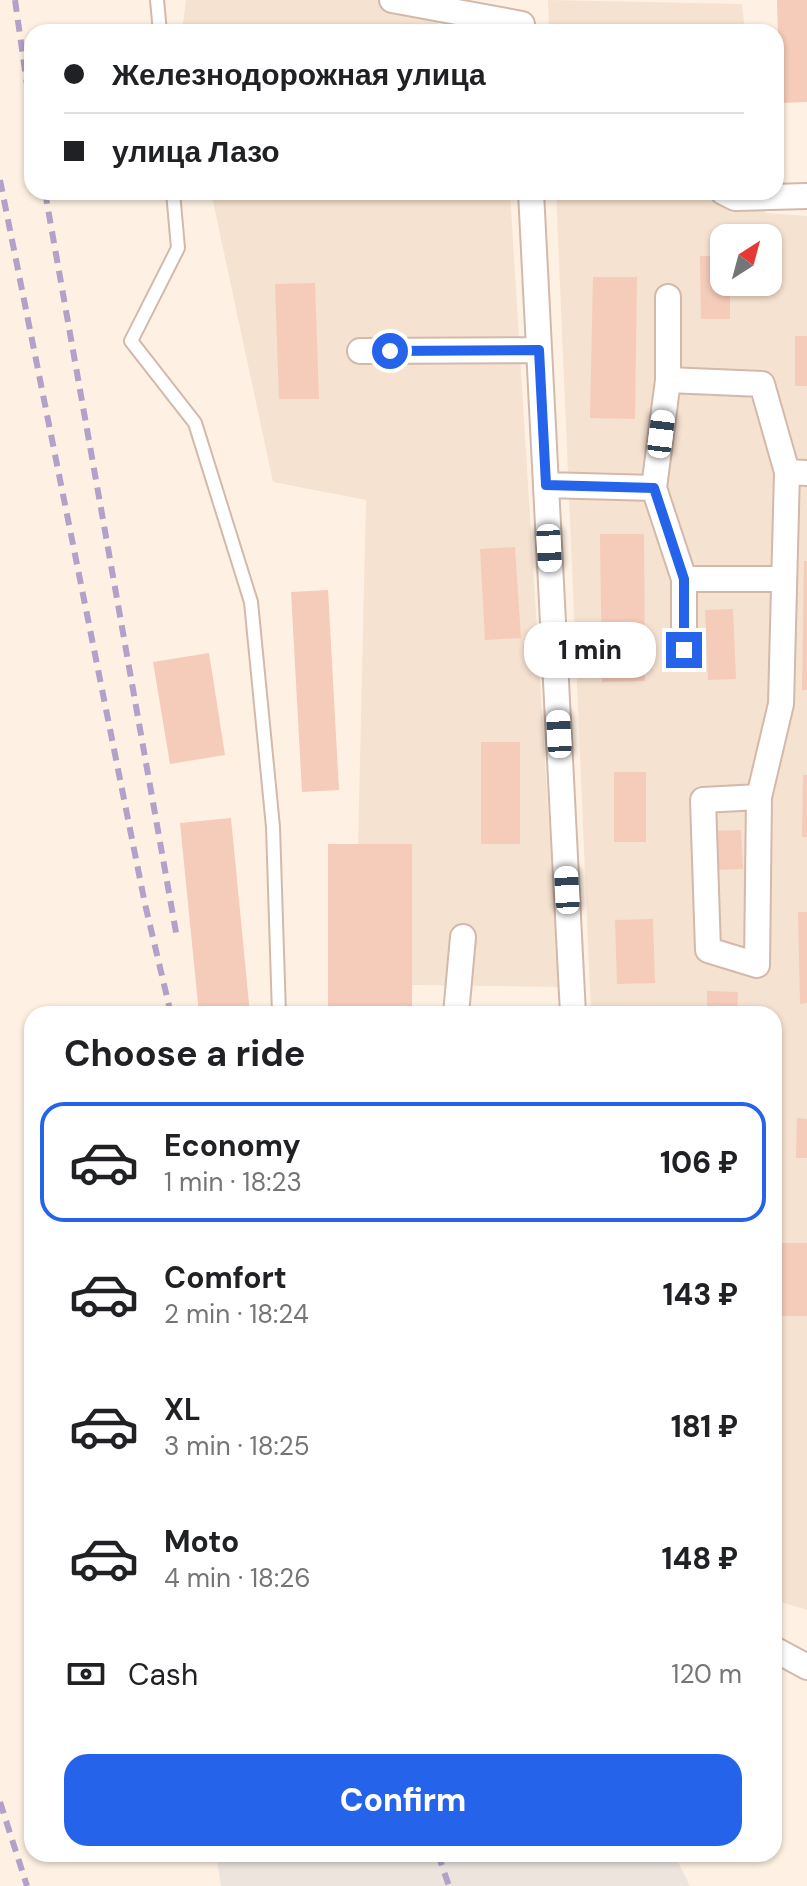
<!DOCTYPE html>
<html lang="en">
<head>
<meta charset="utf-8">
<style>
  :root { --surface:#fff; --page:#f2f2f2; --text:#202124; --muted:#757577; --line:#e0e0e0; --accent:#2563eb }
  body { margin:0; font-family:"DM Sans",sans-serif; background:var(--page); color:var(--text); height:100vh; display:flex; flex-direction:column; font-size:30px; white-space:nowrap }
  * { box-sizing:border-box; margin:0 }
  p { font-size:26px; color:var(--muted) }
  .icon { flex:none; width:44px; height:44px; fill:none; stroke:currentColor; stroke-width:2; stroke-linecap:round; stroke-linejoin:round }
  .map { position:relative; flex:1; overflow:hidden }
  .panel { position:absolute; left:24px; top:1006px; width:758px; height:856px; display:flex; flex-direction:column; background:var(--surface); border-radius:24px; box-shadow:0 2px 6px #0004 }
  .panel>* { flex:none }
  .top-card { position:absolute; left:24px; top:24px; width:760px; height:176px; border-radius:24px; box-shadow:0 2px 6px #0004; display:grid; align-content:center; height:176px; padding:0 40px; background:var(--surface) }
  .needle { width:52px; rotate:36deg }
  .buttons { position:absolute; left:710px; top:224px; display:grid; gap:16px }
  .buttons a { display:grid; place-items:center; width:72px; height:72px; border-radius:16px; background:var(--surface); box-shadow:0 2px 6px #0004; font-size:40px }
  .end { position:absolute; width:36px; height:36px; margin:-18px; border:10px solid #2563eb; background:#fff; box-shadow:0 0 0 4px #fff }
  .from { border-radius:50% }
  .bubble { position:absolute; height:56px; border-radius:24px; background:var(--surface); box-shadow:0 2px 6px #0004; font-size:26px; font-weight:800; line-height:56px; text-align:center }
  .car { position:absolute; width:24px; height:48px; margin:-24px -12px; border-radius:10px; box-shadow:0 0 6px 2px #0007; background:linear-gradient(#fff 24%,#345 0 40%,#fff 0 76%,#345 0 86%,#fff 0) }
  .top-card b { display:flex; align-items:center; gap:28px; height:76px; font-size:30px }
  .top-card b+b { border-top:2px solid var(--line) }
  .top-card i { width:20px; height:20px; background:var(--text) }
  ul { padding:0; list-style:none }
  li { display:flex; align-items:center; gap:24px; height:120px; margin:0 16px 12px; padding:0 24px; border:4px solid transparent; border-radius:24px }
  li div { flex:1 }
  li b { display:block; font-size:30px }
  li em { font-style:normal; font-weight:800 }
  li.current { border-color:var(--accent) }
  li>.icon { width:72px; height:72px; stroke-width:1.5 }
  h2 { padding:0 40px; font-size:36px; line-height:96px }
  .pay { display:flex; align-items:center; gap:20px; height:88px; padding:0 40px; font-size:30px }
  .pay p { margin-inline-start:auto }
  .primary-button { display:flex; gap:16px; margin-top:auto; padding:16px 40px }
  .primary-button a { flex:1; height:92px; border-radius:24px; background:var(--accent); color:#fff; font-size:32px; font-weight:800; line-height:92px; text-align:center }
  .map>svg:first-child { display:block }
  .residential { fill:#f6e2d1; fill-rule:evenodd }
  .industrial { fill:#ede4de }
  .building { fill:#f5cbb9 }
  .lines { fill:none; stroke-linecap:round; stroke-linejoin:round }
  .lane-casing { stroke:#d2b9ab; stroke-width:16 }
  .street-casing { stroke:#d2b9ab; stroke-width:28 }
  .lane { stroke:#fff; stroke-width:12 }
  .street { stroke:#fff; stroke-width:24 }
  .rail { stroke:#b2a1c8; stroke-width:6; stroke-dasharray:12 8; stroke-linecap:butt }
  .route { stroke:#2563eb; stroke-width:10 }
</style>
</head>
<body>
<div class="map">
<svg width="807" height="1886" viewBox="0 0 807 1886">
  <rect width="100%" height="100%" fill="#fef1e3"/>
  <!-- residential -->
  <path class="residential" d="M186 0H437L439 32H182Z
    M548 0 742 4 745 32H549Z
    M211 192H510L559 987 412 985V844H358L366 500 273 482Z
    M556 192H763L765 213 807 216V1610L774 1600V1014H591ZM724 238H768V282H724Z"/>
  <!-- industrial -->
  <path class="industrial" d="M216 1854H674L690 1886H221Z"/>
  <!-- building -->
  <path class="building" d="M777 0H807V102L780 103Z
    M700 256H724V282H730V319H701Z
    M593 277H637L635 419 590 418Z
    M315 283 319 399H279L275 284Z
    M795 336H807V386H795Z
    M600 534H644L645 681 602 682Z
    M515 547 521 638 485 640 480 549Z
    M804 561H807V690H802Z
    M328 590 339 790 302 792 291 592Z
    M733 609 736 679 708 680 705 610Z
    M209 653 225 755 170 764 153 662Z
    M481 742H520V844H481Z
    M614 772H646V842H614Z
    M803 775H807V837H802Z
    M231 818 250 1014H199L180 823Z
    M741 830 743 869 716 870 715 831Z
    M328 844H412V1014H328Z
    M798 912H807V1003L800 1004Z
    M653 919 655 983 617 984 615 920Z
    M707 991 738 992 737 1014H707Z
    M797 1118 807 1119V1158H796Z
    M774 1243H807V1316H774Z"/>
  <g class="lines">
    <defs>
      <path id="lane" d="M157 0 160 32
        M173 192 178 248 131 341 195 423 251 602 273 827 279 1014"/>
      <path id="street" d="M392 0 522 24 523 32
        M531 192 573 1014
        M723 192 735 198 807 196
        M360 351 539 350
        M668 380 762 384 787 472
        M546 485 654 488 668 380V297
        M654 488 684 579
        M684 650V579H784
        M759 797 703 800 708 950 757 965 759 797 781 704 787 472 807 473
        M456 1014 463 937
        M774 1649 807 1667"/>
    </defs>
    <!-- lane casing -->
    <use href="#lane" class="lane-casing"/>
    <!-- street casing -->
    <use href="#street" class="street-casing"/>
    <!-- lane -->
    <use href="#lane" class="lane"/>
    <!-- street -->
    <use href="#street" class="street"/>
    <!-- rail -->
    <path class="rail" d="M15 0 32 120
      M0 180 145 904 171 1014
      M45 192 177 938
      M0 1802 27 1886
      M438 1854 449 1886"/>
  </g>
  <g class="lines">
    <!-- route -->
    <path class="route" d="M390 351 539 350 546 485 654 488 684 579V650"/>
  </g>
</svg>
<div class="buttons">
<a><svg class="needle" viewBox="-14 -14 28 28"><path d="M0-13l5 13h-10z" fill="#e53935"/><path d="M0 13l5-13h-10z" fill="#757577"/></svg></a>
</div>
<i class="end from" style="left:390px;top:351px"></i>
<i class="end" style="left:684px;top:650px"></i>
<div class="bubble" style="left:524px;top:622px;width:132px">1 min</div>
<i class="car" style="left:661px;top:434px;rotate:7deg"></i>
<i class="car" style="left:549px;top:548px;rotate:177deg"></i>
<i class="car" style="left:559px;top:734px;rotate:357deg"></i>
<i class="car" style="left:567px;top:890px;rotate:357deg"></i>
<div class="top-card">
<b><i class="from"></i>Железнодорожная улица</b>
<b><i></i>улица Лазо</b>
</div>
<section class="panel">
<h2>Choose a ride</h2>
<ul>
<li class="current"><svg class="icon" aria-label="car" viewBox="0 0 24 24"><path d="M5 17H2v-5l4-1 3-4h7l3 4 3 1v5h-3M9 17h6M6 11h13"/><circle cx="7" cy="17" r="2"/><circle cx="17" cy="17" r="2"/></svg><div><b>Economy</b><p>1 min · 18:23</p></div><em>106 ₽</em></li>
<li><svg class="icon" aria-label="car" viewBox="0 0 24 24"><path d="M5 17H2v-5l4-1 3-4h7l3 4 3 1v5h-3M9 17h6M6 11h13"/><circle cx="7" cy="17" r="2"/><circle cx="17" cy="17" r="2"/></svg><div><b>Comfort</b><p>2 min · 18:24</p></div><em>143 ₽</em></li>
<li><svg class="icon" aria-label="car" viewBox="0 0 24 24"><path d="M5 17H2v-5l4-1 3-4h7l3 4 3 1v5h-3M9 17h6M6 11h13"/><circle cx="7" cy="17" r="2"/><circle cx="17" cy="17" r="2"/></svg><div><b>XL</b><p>3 min · 18:25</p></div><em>181 ₽</em></li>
<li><svg class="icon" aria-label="car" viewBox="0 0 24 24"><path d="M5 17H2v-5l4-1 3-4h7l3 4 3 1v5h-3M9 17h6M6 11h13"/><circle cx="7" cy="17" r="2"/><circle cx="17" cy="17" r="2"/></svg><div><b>Moto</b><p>4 min · 18:26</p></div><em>148 ₽</em></li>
</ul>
<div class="pay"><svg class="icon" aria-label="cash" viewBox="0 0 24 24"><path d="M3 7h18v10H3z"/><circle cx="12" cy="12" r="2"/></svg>Cash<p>120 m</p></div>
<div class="primary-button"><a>Confirm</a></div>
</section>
</div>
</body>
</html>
